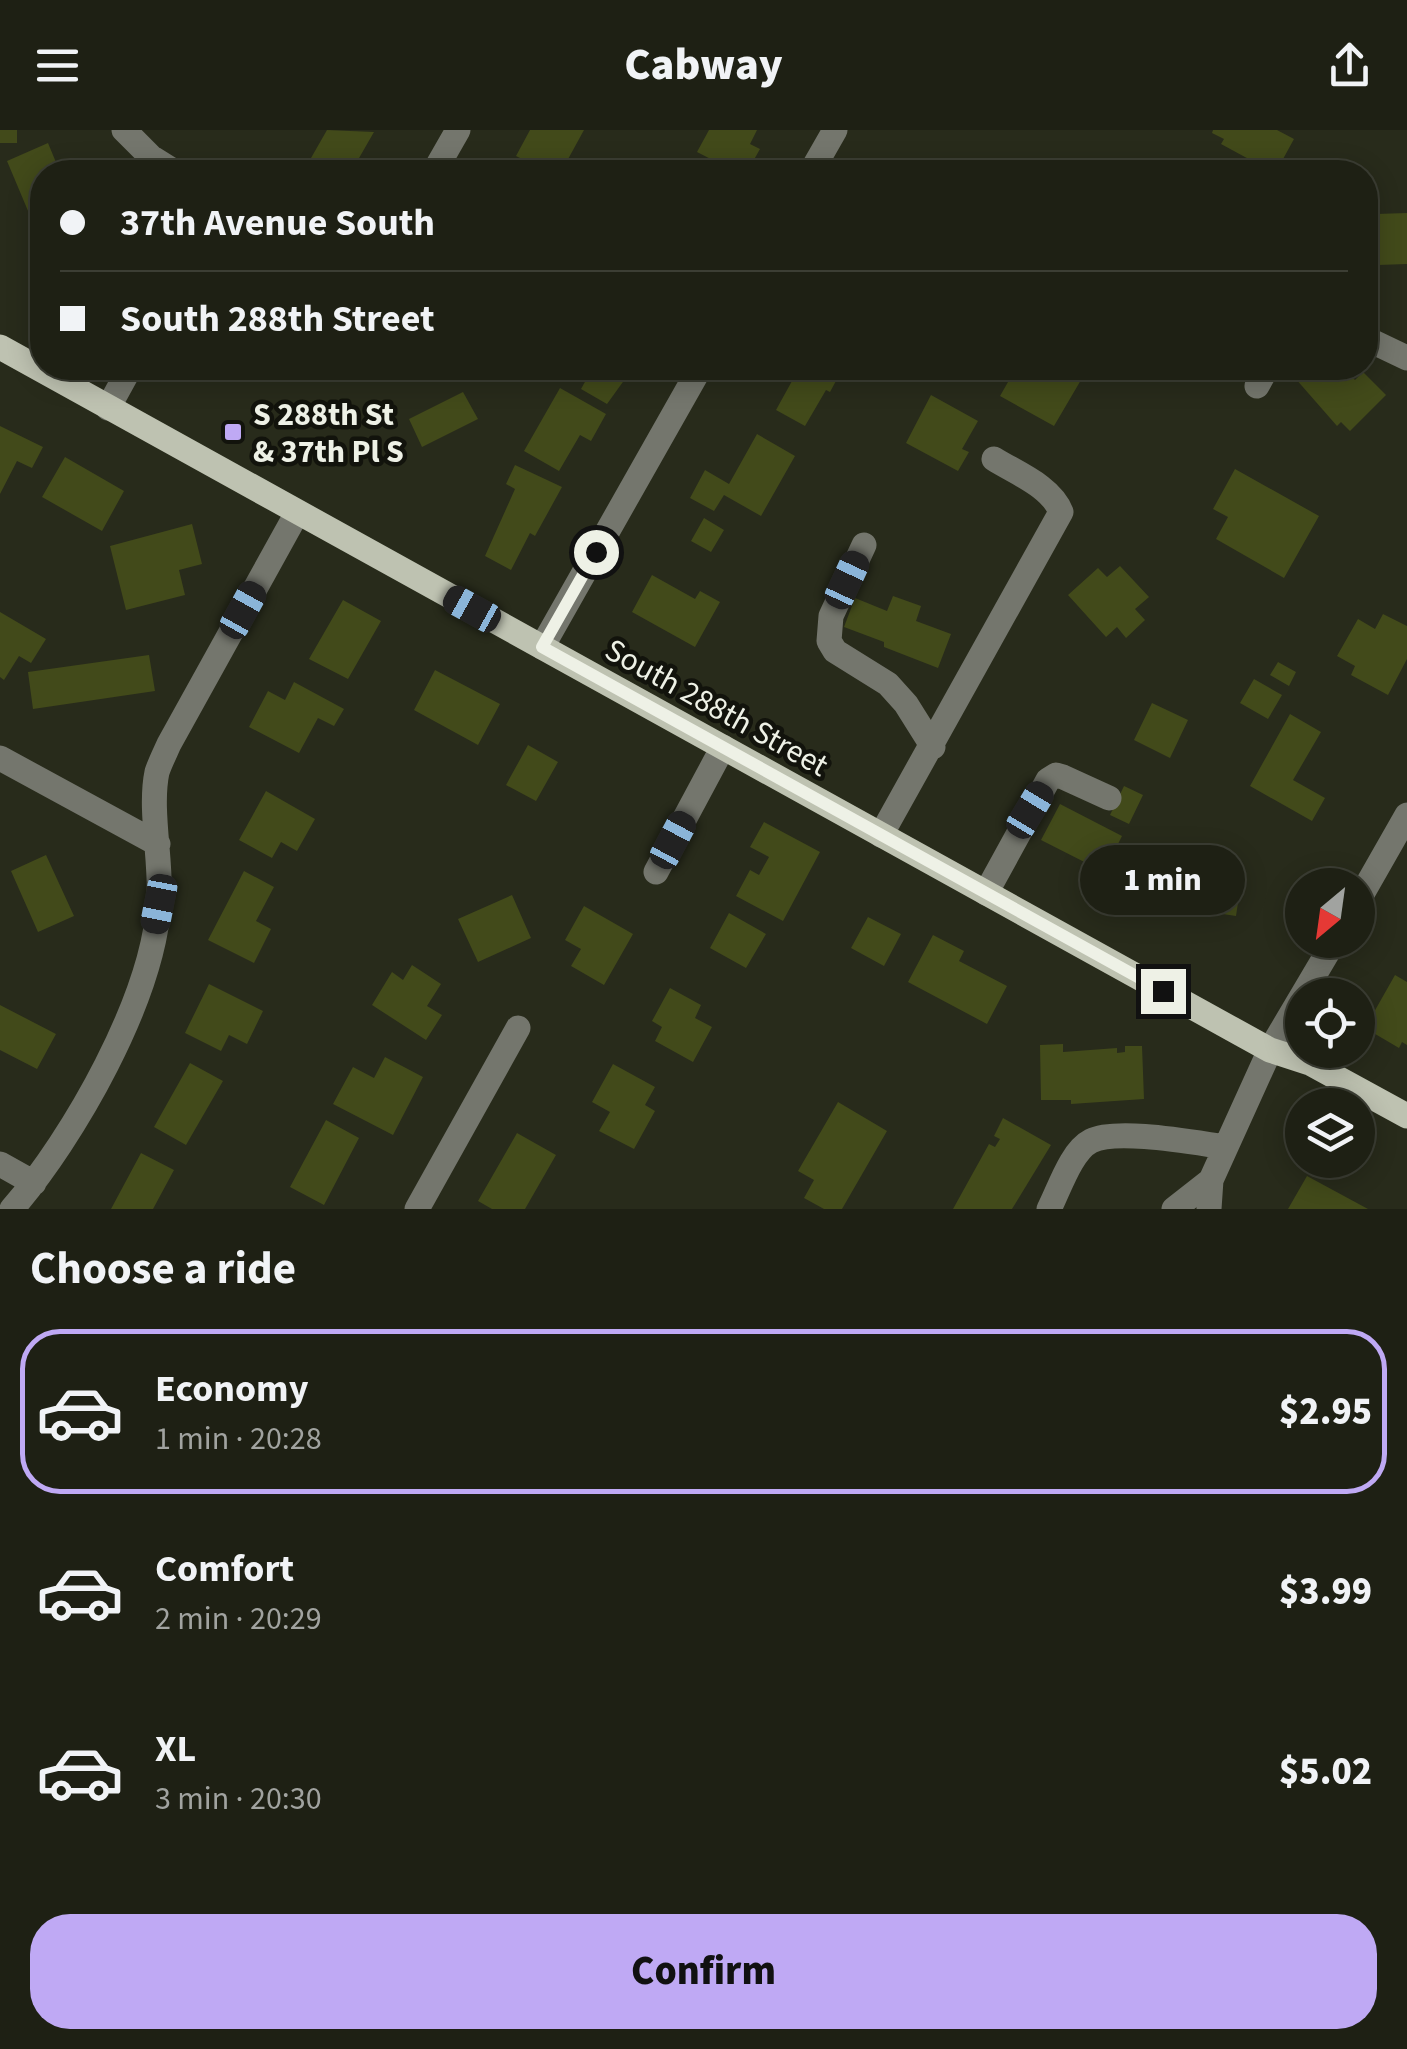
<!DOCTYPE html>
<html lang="en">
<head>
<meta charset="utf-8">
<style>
  :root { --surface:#1e2014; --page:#2b2d22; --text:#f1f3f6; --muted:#a1a3a0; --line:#3c3e34; --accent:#bfa9f4 }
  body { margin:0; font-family:"Source Sans 3",sans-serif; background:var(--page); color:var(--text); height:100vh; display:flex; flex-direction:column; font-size:38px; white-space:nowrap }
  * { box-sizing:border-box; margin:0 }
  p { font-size:32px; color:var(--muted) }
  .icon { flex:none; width:55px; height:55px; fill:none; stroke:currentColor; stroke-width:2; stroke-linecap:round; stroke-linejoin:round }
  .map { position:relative; height:1079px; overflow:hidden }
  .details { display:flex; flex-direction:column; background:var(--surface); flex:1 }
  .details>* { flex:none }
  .top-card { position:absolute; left:30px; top:30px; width:1348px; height:220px; border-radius:40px; box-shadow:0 5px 25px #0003,0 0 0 2px var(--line); display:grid; align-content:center; height:220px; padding:0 30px; background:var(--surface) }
  .needle { width:65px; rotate:209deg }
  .buttons { position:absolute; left:1285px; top:738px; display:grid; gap:20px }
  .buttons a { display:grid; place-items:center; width:90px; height:90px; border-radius:50%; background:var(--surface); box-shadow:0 5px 25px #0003,0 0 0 2px var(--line); font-size:50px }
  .end { position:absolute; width:45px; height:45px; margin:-22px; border:12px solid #eef1e6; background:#111; box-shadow:0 0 0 5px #111 }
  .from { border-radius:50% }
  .bubble { position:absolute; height:70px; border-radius:35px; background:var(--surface); box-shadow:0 5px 25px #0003,0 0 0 2px var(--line); font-size:32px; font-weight:800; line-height:70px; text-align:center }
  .car { position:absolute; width:30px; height:60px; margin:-30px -15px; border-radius:12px; box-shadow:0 0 8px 2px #0007; background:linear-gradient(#222 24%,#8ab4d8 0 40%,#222 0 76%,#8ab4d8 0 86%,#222 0) }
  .top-card b { display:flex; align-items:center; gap:35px; height:95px; font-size:38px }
  .top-card b+b { border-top:2px solid var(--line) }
  .top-card i { width:25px; height:25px; background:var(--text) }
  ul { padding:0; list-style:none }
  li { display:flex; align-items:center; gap:30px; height:165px; margin:0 20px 15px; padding:0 10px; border:5px solid transparent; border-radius:40px }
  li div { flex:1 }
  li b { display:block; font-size:38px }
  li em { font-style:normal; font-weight:800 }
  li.active { border-color:var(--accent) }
  li>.icon { width:90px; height:90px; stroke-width:1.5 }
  h2 { padding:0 30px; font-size:45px; line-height:120px }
  .primary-button { display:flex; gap:20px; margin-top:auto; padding:20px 30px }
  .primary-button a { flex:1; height:115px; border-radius:40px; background:var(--accent); color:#111; font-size:40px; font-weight:800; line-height:115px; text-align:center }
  header { display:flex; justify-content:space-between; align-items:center; height:130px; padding:0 30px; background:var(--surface); font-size:45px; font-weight:800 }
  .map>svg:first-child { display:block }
  .building { fill:#424a1a }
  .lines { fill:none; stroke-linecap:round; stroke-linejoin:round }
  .minor { stroke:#74766d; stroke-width:25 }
  .major { stroke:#bec2b1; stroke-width:25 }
  .route { stroke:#eef1e6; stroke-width:12 }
  .poi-dot { fill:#bfa9f4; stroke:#12130c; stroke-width:4 }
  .labels { text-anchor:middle; stroke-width:9; stroke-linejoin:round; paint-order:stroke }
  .poi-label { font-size:32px; font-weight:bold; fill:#eef1e6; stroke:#12130c; text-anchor:start }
  .street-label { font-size:32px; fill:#eef1e6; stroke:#12130c }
</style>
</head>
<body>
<header><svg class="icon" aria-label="menu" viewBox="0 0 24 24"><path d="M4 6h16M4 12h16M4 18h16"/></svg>Cabway<svg class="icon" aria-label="share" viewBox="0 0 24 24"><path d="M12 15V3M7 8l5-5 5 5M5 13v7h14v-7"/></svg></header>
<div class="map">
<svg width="1407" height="1079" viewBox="0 0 1407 1079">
  <rect width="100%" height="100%" fill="#282b1b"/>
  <!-- building -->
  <path class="building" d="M0 0H17V13H0Z
    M327 0 374 2 351 42H303Z
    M530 0H584L561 42H548L516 26Z
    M709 0H757L750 14 760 19 747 42H736L697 22Z
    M1213 0H1277L1294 9 1277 40 1283 42H1251L1256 33 1221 14 1224 9 1212 3Z
    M48 13 60 42H42V84L31 88 7 31Z
    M690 30 712 42H683Z
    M905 31 939 42H901Z
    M1407 83V134L1378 135 1376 84Z
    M585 238H633L607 274 581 259 591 241Z
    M792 238H843L830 262 826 260 805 296 776 280 792 251 787 248Z
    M1016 238H1088L1054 296 1000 266Z
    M1305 238H1335L1340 243 1344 240 1355 250 1363 242 1386 265 1350 301 1341 292 1337 296 1295 248Z
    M560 258 606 284 591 311 580 305 559 341 524 321Z
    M463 262 478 289 422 317 409 289Z
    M931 265 978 291 962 319 969 322 958 341 906 313Z
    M0 296 43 317 32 338 17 331 0 364Z
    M757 304 795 326 761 386 724 365 714 381 690 368 705 340 729 354Z
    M65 327 124 361 102 401 42 367Z
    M515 335 562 357 535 406 530 403 511 440 485 426 515 359 506 354Z
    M1235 339 1319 386 1284 448 1216 409 1228 387 1213 379Z
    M704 388 724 400 711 422 691 411Z
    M192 394 202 434 179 440 185 465 126 480 110 416Z
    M1120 436 1149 467 1135 479 1145 490 1126 508 1117 497 1106 507 1068 465 1098 438 1107 447Z
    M652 445 695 469 700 461 720 472 695 517 632 482Z
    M893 466 921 476 916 491 951 504 938 538 884 517V512L844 497 855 468 887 481Z
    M343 470 381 491 348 549 309 529Z
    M0 482 46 509 31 533 19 526 4 550 0 547Z
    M1383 484 1407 496V529L1388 565 1351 545 1355 536 1337 526 1358 489 1375 499Z
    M149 525 155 561 33 579 28 542Z
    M1278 532 1296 542 1289 556 1270 545Z
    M435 540 500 574 478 615 414 580Z
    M1254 549 1282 565 1268 589 1240 573Z
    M294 552 344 579 334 596 318 588 299 623 249 597 268 561 285 570Z
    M1152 573 1188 590 1170 628 1134 610Z
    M1290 584 1321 602 1293 650 1325 668 1312 691 1250 656Z
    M528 615 558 632 536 671 506 655Z
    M1124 656 1143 665 1129 694 1110 685Z
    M266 661 315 689 297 721 281 712 272 728 239 710Z
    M1060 674 1122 706 1104 742 1041 710Z
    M764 692 820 722 783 791 736 766 750 740 759 745 769 727 750 717Z
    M46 725 74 786 38 802 11 741Z
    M1169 735 1242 746 1236 786 1163 775Z
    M244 741 274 757 256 791 271 799 254 833 208 810Z
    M512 765 531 808 478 832 458 789Z
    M584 776 633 804 604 855 571 836 581 819 565 810Z
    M729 783 766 804 746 838 710 818Z
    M868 787 901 804 884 836 851 818Z
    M933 805 964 821 959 831 1007 856 987 894 908 852Z
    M412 835 441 854 427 876 442 885 426 910 372 875 392 842 403 850Z
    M1395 845 1407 852V915L1402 912 1399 918 1365 898Z
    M209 854 263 881 247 914 229 905 221 921 185 903Z
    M670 858 701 875 695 888 712 897 693 932 655 911 662 897 652 891Z
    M0 875 56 904 37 939 0 920Z
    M1063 914V922L1117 918V923L1125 922V916H1142L1144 969 1071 974V970H1041L1040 915Z
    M385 927 423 947 393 1005 333 974 353 937 374 948Z
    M190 933 223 951 186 1015 154 997Z
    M613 934 655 957 645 975 655 981 634 1019 599 1001 610 982 592 972Z
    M838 972 887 1001 842 1079H824L804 1068 814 1050 798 1041Z
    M1003 988 1051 1015 1012 1079H953L989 1014 995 1017 1000 1009 994 1006Z
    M326 990 359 1008 324 1075 290 1057Z
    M517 1003 556 1025 525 1079H492L478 1071Z
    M141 1023 174 1040 153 1079H111Z
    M1307 1046 1368 1079H1288Z"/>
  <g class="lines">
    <!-- minor -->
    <path class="minor" d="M124 0 151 27 175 42
      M434 42 458 0
      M811 42 835 0
      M1365 208 1407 228
      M1257 256 1267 238
      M108 278 130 238
      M864 415 831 486 829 511 835 521 888 554 906 574 933 617
      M542 517 700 238
      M0 628 158 714
      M881 705 1061 382C1051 356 1016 343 994 329
      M656 742 723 617
      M986 763 1048 650 1056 645 1063 647 1109 668
      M1358 771 1407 685
      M0 1034 34 1053
      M1211 1050 1270 920 1335 810
      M12 1079C74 1007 153 869 159 772 162 733 149 680 157 642 160 633 165 623 169 614L297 383
      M417 1079 518 898
      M1049 1079C1059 1060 1071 1021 1091 1011 1117 998 1196 1013 1226 1017
      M1174 1079 1211 1050 1209 1079"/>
    <!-- major -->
    <path class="major" d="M0 217 1232 899 1270 920 1310 933 1407 986"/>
  </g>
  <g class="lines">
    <!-- route -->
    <path class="route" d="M596 422 542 517 1163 861"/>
  </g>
  <!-- markers -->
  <rect class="poi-dot" x="223" y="292" width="20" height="20" rx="5"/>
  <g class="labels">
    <!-- poi labels -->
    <g class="poi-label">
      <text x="253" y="295">S 288th St<tspan x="253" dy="37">&amp; 37th Pl S</tspan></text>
    </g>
    <!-- street labels -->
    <g class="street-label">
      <text transform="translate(717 577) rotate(29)" y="11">South 288th Street</text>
    </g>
  </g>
</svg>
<div class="buttons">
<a><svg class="needle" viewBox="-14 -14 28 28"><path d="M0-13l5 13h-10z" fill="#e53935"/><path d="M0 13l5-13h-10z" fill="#a1a3a0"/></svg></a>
<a><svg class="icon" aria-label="locate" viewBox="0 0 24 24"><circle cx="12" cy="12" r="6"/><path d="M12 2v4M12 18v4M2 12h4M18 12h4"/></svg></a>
<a><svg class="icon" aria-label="layers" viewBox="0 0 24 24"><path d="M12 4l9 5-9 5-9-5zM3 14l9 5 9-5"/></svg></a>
</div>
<i class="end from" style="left:596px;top:422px"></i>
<i class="end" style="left:1163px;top:861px"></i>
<div class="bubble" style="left:1080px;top:715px;width:165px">1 min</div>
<i class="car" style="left:847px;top:450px;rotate:25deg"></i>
<i class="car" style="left:472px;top:479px;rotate:299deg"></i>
<i class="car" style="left:243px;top:480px;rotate:29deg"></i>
<i class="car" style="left:1030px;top:680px;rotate:31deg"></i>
<i class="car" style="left:673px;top:710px;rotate:28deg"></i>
<i class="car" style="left:159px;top:774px;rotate:191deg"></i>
<div class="top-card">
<b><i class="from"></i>37th Avenue South</b>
<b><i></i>South 288th Street</b>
</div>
</div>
<section class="details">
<h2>Choose a ride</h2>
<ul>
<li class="active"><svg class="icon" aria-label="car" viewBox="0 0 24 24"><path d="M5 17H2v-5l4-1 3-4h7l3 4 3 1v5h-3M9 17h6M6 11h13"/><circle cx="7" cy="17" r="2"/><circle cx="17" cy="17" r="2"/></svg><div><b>Economy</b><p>1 min · 20:28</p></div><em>$2.95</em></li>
<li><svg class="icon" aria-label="car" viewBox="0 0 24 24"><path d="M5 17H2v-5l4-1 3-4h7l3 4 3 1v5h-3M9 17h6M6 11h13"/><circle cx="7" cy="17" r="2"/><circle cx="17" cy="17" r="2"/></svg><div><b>Comfort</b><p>2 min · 20:29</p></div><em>$3.99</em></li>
<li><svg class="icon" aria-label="car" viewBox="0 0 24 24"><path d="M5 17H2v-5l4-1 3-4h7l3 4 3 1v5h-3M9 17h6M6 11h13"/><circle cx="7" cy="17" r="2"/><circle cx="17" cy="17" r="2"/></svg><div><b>XL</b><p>3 min · 20:30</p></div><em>$5.02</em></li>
</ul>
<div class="primary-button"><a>Confirm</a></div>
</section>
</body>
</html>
